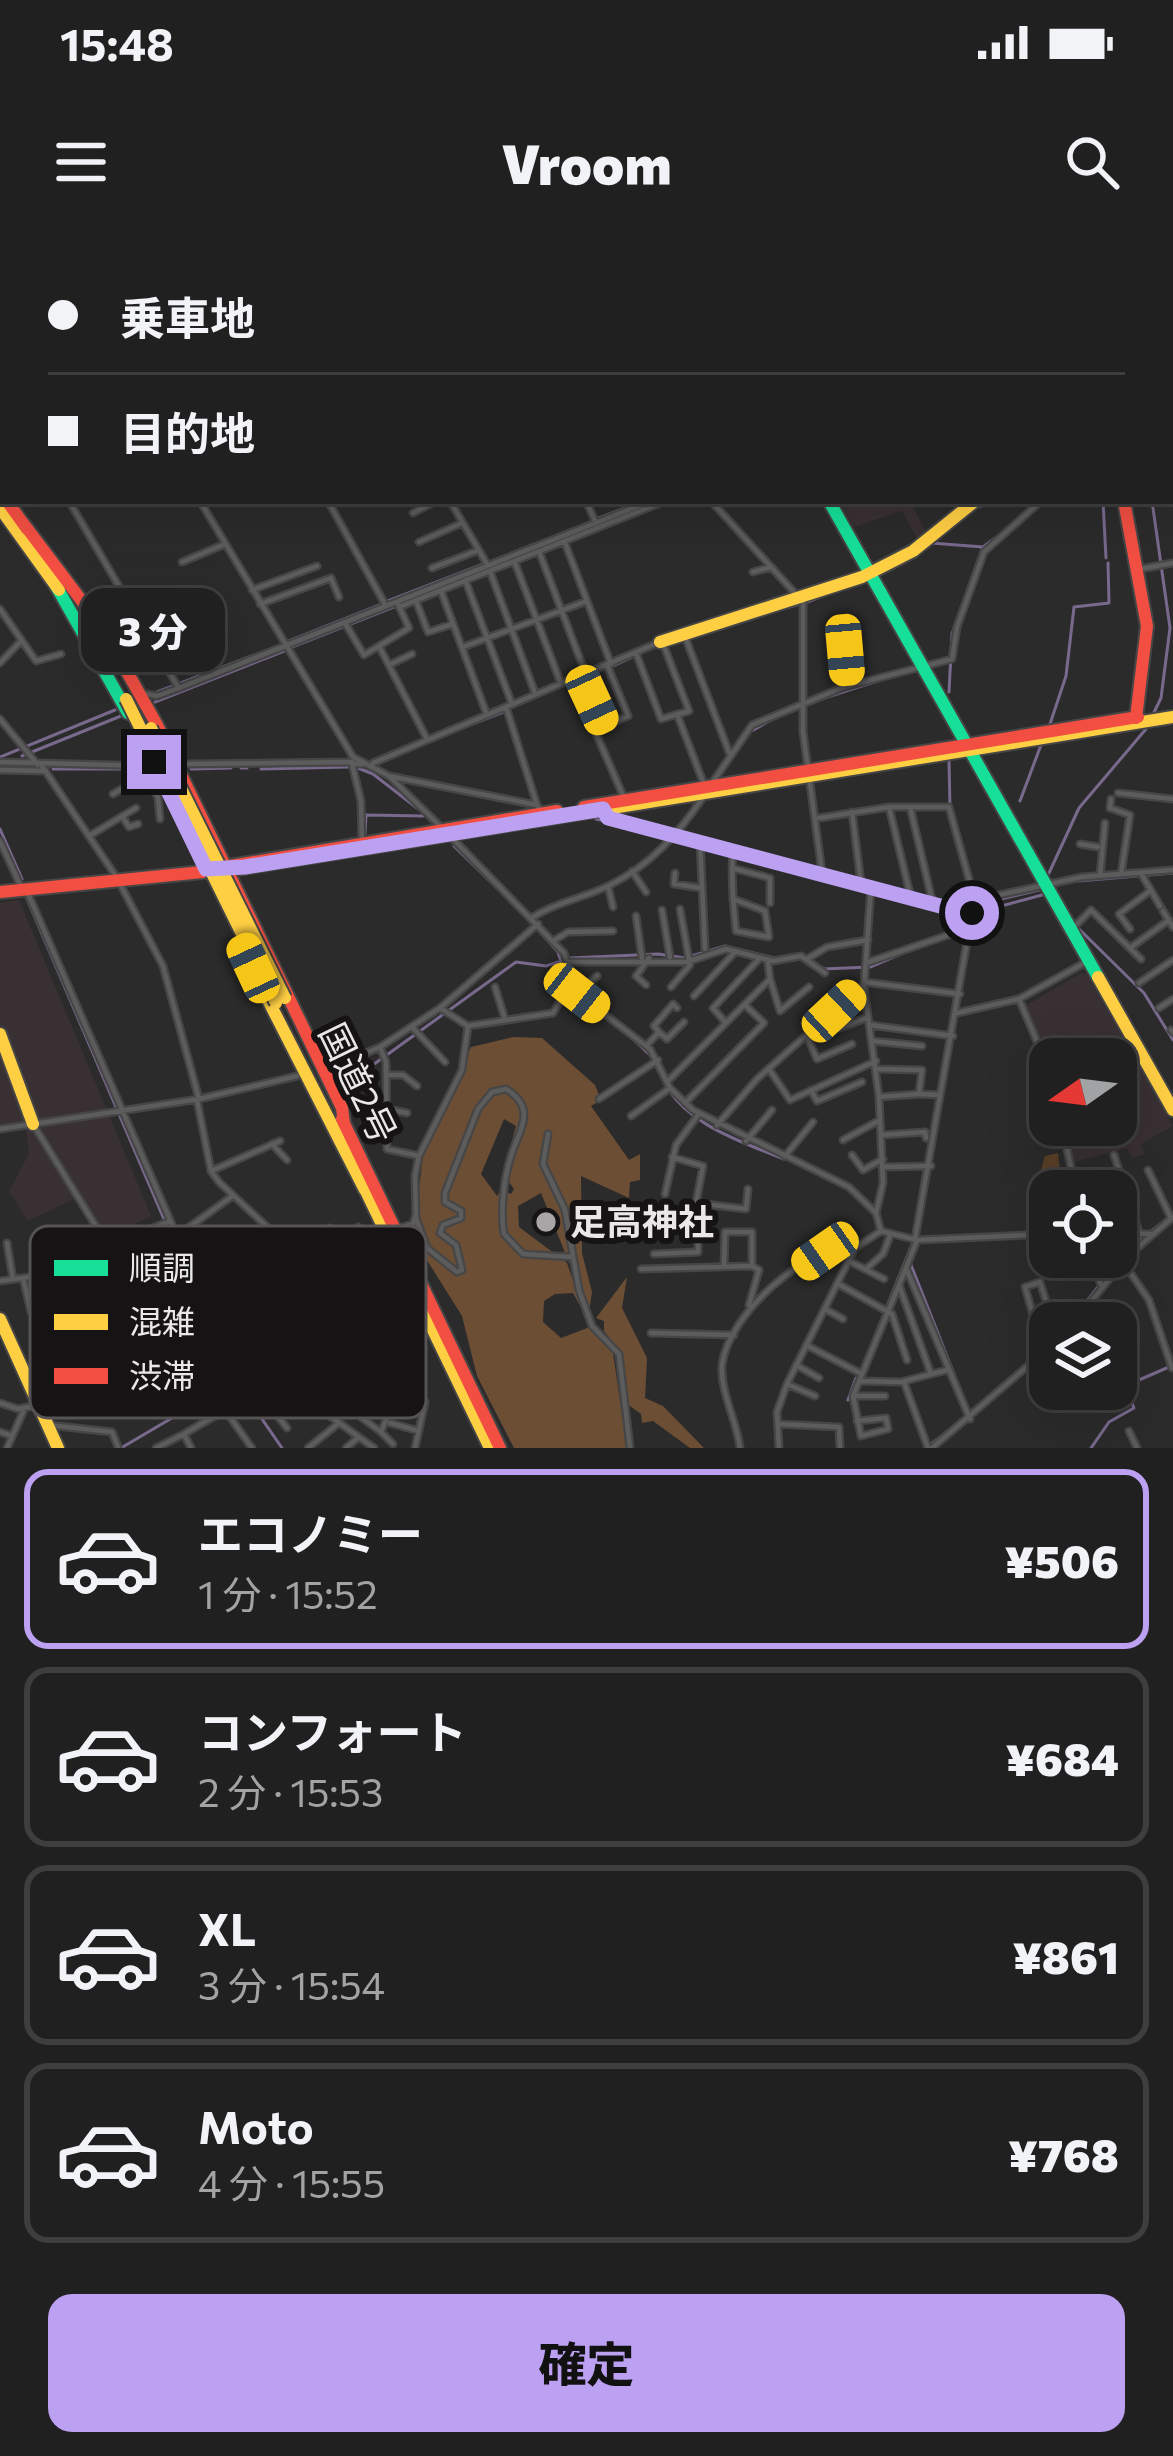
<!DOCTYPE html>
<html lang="ja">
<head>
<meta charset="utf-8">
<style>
  :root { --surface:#212020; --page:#2d2d2d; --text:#f1f3f6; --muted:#a2a3a5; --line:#3e3e3e; --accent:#bca0f2 }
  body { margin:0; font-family:Commissioner,"Noto Sans JP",sans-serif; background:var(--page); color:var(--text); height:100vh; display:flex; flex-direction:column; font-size:45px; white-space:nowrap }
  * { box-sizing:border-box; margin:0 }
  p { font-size:39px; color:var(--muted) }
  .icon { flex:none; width:66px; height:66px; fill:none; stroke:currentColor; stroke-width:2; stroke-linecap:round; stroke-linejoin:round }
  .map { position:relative; height:1208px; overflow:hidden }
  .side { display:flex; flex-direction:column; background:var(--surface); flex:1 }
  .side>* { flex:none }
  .guide { position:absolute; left:0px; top:0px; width:1173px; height:264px; box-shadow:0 12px 48px #0002,0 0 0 3px var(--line); display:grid; align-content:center; height:264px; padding:0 48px; background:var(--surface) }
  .needle { width:78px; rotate:256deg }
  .fabs { position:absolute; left:1029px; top:798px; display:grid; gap:24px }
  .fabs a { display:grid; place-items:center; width:108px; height:108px; border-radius:24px; background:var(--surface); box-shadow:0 12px 48px #0002,0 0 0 3px var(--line); font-size:60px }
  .end { position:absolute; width:54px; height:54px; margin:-27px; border:15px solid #bca0f2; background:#111; box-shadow:0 0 0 6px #111 }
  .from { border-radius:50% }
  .bubble { position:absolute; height:84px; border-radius:24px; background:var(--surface); box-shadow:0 12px 48px #0002,0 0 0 3px var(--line); font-size:39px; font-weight:800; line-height:84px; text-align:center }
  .car { position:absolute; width:36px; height:72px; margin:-36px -18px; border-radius:15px; box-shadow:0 0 9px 3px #0007; background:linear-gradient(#f5c518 24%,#345 0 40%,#f5c518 0 76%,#345 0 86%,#f5c518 0) }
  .guide b { display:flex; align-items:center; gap:42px; height:114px; font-size:45px }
  .guide b+b { border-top:3px solid var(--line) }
  .guide i { width:30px; height:30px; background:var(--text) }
  ul { padding:21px 0 0; list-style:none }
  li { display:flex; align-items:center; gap:36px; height:180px; margin:0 24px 18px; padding:0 24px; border:6px solid var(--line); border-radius:24px }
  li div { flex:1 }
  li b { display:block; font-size:45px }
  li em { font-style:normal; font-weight:800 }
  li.current { border-color:var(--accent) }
  li>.icon { width:108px; height:108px; stroke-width:1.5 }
  .primary-button { display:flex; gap:24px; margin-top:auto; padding:24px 48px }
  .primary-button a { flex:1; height:138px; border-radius:24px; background:var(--accent); color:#111; font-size:48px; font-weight:800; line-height:138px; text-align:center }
  .status { display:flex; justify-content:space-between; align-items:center; height:84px; padding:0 60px; background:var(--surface); direction:ltr }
  .status svg { height:33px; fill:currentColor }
  header { display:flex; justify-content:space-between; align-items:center; height:156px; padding:0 48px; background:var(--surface); font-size:54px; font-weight:800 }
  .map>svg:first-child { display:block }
  .built { fill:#393033 }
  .green { fill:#5a3f27 }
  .forest { fill:#6c4e35; fill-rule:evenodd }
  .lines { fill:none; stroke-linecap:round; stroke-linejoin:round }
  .stream { stroke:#78698d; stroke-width:3 }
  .street-tunnel { stroke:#484747; stroke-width:4.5; stroke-dasharray:4.5 2; stroke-linecap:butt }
  .street-casing { stroke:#474646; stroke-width:9 }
  .fast-casing { stroke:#474646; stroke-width:16 }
  .slow-casing { stroke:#474646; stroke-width:16 }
  .jam-casing { stroke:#474646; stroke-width:16 }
  .street { stroke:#5d5c5d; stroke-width:4.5 }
  .fast { stroke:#16e098; stroke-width:12 }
  .slow { stroke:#ffcf43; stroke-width:12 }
  .jam { stroke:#f24e42; stroke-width:12 }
  .slow-bridge-casing { stroke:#474646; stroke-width:16; stroke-linecap:butt }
  .slow-bridge { stroke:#ffcf43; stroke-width:12 }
  .route { stroke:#bca0f2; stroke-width:15 }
  .poi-dot { fill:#a7a5a5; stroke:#151313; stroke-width:4.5 }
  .labels { text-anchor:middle; stroke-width:12; stroke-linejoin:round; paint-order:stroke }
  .street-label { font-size:36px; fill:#e9e7e7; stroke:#151313 }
  .poi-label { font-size:36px; font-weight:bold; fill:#e9e7e7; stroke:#151313; text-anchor:start }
  .key { fill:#151313; stroke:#555353; stroke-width:3 }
  .key-label { font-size:33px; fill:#e9e7e7 }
</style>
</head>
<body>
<div class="status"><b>15:48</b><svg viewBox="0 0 49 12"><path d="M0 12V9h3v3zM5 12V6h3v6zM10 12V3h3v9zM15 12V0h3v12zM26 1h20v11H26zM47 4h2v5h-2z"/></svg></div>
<header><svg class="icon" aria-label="menu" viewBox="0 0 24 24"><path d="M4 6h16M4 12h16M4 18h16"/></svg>Vroom<svg class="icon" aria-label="search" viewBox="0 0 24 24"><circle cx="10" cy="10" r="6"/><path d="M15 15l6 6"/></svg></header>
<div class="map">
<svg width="1173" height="1208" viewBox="0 0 1173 1208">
  <rect width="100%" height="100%" fill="#2c2b2b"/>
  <!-- built -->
  <path class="built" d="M839 261H910L926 293 918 300 902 271 854 287Z
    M19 660 151 976 105 998 78 957 28 981 9 952 29 913 25 883 0 885V663Z
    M1081 733 1087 735 1173 886 1141 904 1145 914 1132 918 1127 908 1071 923 1063 885H1116V819H1050V826L1025 766Z"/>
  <!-- green -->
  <path class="green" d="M1058 913 1062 951H1050V970L1041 965 1038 940 1045 916Z"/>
  <!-- forest -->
  <path class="forest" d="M513 797 542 798 595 845 601 860 591 866 629 920 640 914V940L630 942 629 958 581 936 582 1013 592 1052 589 1072 541 953 518 966 519 987 567 1023 584 1073 573 1053 555 1054 544 1061 543 1082 561 1098 590 1087 613 1113 627 1208H514L477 1136 462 1076 420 1009 415 985 423 915 471 807ZM504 879 516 886 503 934 514 949 511 954 501 950 497 956 481 934Z
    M627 1037 622 1068 647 1118 645 1158 663 1166 704 1208H690L653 1181 642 1183 641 1174 623 1161V1116L604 1091V1081L596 1078Z"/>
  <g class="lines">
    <!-- stream -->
    <path class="stream" d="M990 0 992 3
      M123 3 128 0
      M707 3 715 0
      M0 73 3 72
      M1170 104 1173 103
      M1103 261 1106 318
      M974 267 1012 261
      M599 278 643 261
      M933 301 948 288
      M492 321 593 281
      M885 330 931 303 983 307 998 296
      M455 342 491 328
      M388 361 486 323
      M805 363 863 340
      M712 389 800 364
      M289 401 382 364
      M292 407 419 357
      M641 413 656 406
      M613 426 633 417
      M587 435 603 429
      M157 452 281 405
      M949 452 952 394 982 309
      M155 462 284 411
      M812 462 893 436
      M1050 484 1066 436 1074 367 1109 363 1108 323
      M462 488 506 471
      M748 493 771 480
      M22 516 121 476
      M0 517 115 470
      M949 520 950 568
      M0 528 39 529
      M241 528H247
      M358 528 373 534
      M53 529H151
      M191 529 231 528
      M261 529 348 527
      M373 534 417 568
      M402 541 533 567
      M1020 561 1041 505
      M596 579 653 592
      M0 589 22 639
      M365 594 366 575 423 576
      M454 606 504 655
      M1049 633 1079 568 1146 489 1161 458 1170 388 1152 261
      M1078 641 1173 633
      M886 654 946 671 973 666
      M1158 658 1173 682
      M27 659 229 1131 282 1208
      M984 663 1039 650
      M1079 689 1144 753 1173 800
      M541 693 558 712 567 743
      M949 697 959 695 979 672 1042 655
      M823 729 870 727 917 707
      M570 751 615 785
      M632 798 651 816
      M661 835C679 882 741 902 784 919
      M358 873 370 867V827L516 722 546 726 570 718 658 714 685 718 725 706 774 718 803 714 815 724
      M911 1025 967 1167
      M1070 1083 1125 1012 1168 978
      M1038 1115 1050 1103
      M862 1128 913 1002
      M848 1160 856 1138
      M121 1208 233 1142
      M926 1208 948 1191
      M1091 1208 1109 1182 1134 1168 1125 1146 1169 1127"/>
    <!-- street-tunnel -->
    <path class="street-tunnel" d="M0 254H3"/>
    <defs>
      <path id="street" d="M45 0 47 3
        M176 0 177 3
        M303 0 305 3
        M433 0 435 3
        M562 0 564 3
        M833 0 834 3
        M986 0 988 3
        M118 3 123 0
        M697 3 705 0
        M1079 3 1088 0
        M0 69 3 67
        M0 105 3 110
        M0 139 3 144
        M1170 243 1173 255
        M69 261 178 447
        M200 261 353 517 389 536 443 589
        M328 261 386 366
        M450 261 487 324
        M586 261 596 283
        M711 261 803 362V492L822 632
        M413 273 436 261
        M419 302 462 283
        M565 303 611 424
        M540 314 585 432
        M182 322 225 304
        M515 323 560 441
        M432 328 479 310
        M1140 329 1173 323
        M753 332 771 327
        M491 334 535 453
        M466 342 512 464
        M252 350 317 326
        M441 351 487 475
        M416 361 428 392 453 384
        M260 364 331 338 339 357
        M399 367 665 261
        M0 369 36 421 61 414
        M345 383 364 415 409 388 398 364
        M684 394 729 512
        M463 407 587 361
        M380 408 426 497
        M845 410 849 446
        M636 413 661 479 689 471 662 401
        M0 423 21 401
        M389 425 412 414
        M580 434 604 487 628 476 607 425
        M142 453 157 456 179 448 651 261
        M506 467 537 565
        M677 474 705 547
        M0 479 38 525
        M604 487 595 491 625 560
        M0 522 150 526
        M373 523 660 402
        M189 524 352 522
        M362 524H352L361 561 362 604
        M42 526 117 638 163 726 199 859
        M0 530 46 531
        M144 536 158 557 160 579
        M389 536 537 565 543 574
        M710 546 752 485 844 447 952 419 957 387 984 312 1041 261
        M1118 553 1173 559
        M113 554 144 536 140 527
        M1111 559 1110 568 1130 575 1121 634
        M889 567 911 658
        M603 569 608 578 944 667 1082 637 1173 630
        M911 571 933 664
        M852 572 861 643
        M122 576 129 587 138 584
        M819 578 889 567H949L975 661
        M89 596 136 568
        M451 597 564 713 577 753 650 809 670 848 693 870 849 947 876 973
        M0 601 22 649
        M700 601 705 709
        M1080 604 1098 607
        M733 609C731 635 733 664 736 691L769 697 765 671 733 659
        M732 628 770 638V663
        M632 631 646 652
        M675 633 674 644 701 648
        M1142 635 1160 666
        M1100 636 1105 583
        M608 646 613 667
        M871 646 864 747 879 857 883 943 876 973 881 991
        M26 649 234 1127 235 1134 210 1150
        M662 670 670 717
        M1163 671 1173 687
        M636 676 642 718
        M533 677C558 661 585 658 610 645 651 625 679 593 704 556
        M1072 689 1091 670 1141 719
        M1130 689 1119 674 1150 651
        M553 701 568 692 613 691
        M1130 708 1169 680
        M807 719 827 707 868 700
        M567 722H687L726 709 773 721 801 716 825 733
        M866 723 957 692 979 660
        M770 739 780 771 809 747
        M864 742 960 754
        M1139 743 1173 720
        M646 745 636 736 649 718
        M495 747 504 776
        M671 747 690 725 680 669
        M577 753 597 736
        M694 756 735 712
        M1019 759 1050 832
        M440 768 468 786 553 773 571 743
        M1159 768 1173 759
        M957 773 1019 759 1088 721
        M726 783 713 768 760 718
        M870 785 953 796
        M468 786 462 830 419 916 415 936 416 978 427 1008 457 1032 462 1030 456 1005 440 993 443 985 461 978V971L445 962V953L478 869 492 852 506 849C538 869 519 890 511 916 504 938 500 971 504 994L523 1014 571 1017
        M412 787 445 822
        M840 788 868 777
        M1171 790 1173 792
        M659 792 654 786 673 764 677 768
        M807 796 817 819 852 804
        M872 801 922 806
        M646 806 659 792 667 799 684 782
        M380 807 386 822 387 909 419 916
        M331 828 380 807 440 768 538 684
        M769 829 790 860 876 821
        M877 829 922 830 919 854 940 855
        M386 835H403L417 846
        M667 842 770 739 768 723
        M811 850 817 861 862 842
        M879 857 919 854
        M599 859 658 820
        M197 860 211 931 219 942 354 1068 383 1122 368 1129
        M685 863 764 783 745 765
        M387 869 407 873
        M631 876 670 848
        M33 884 105 1001 252 1208
        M717 885 757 839 864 744
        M1062 885 1076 951
        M0 889 199 859 297 836
        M548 894 543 924 565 970 579 1050 592 1086 619 1114 630 1208
        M882 895 925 892 926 898
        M843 900 880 880
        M746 901 772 870
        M272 904 287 920
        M852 915 863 930 883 919
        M1114 915 1139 992
        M785 916 813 882
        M672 917 703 926 696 963 746 969 748 949
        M883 927 931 926
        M1148 930 1171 978
        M211 931 280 901
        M665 954 676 905 698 875
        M400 988 413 984 416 974
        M1116 993 1153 994
        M174 998 231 957
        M915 999 972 673
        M52 1000 60 1028
        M917 1000 906 1028 970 1179
        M7 1003 13 1039
        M108 1006 168 982
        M292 1009 330 988
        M654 1014 698 1012V984
        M1091 1017 1101 1045
        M1108 1017 1115 1031
        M849 1021 884 1039
        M1123 1022 1149 1060 1172 1128
        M724 1026 725 992H752V1026
        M312 1027 332 1014 328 1007 358 987
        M641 1029 752 1026 759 1030 749 1065
        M866 1029 883 1014 890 996
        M52 1034 63 1065
        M23 1038 31 1072
        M194 1040 224 1023 231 1029
        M0 1041 52 1034 105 1001
        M326 1042 354 1023
        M91 1044 88 1036 119 1024
        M840 1045 892 1074 907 1120
        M899 1045 931 1134
        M333 1049 363 1028
        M346 1061 367 1046
        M290 1064 315 1047 391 1168 381 1192 362 1178 279 1047 304 1020
        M206 1066 233 1056
        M102 1067 186 1023
        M825 1069 843 1079
        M266 1076 286 1106
        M1034 1078 1025 1047 1040 1042 1053 1083
        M362 1082 373 1076
        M1074 1083 1127 1017 1173 977
        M244 1089 288 1060
        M651 1093 734 1095
        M225 1105 237 1079 263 1120
        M806 1105 860 1133
        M292 1118 318 1157
        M796 1125 819 1138
        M235 1134 332 1076
        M74 1135 69 1116 131 1099 138 1115
        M859 1141 901 1142 947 1130
        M904 1142 928 1208
        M787 1144 815 1156
        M94 1152 144 1135 138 1116 173 1099
        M853 1156H885
        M311 1162 366 1126
        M0 1163 18 1169 69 1159
        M272 1164 264 1151 287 1137 302 1162
        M269 1165 287 1188
        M169 1167 205 1145
        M857 1181 886 1178 888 1189 861 1196 853 1156 906 1028
        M390 1183 419 1191
        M778 1184 839 1187 840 1208
        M48 1185 112 1192 118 1207
        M1129 1191 1137 1208
        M0 1192 12 1196
        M381 1192 393 1204
        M184 1194 225 1170 309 1161 374 1208
        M7 1208 23 1172
        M156 1208 184 1194 191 1208
        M308 1208 339 1183
        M346 1208 359 1197
        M415 1208 425 1162
        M740 1208C737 1181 720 1152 722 1125 728 1075 806 1004 855 1008
        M779 1208 777 1172 787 1144 855 1008 881 991 917 1000 1050 994
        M932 1208 1050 1107"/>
      <path id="fast" d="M1019 0 1020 3
        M1170 234 1173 233
        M829 261 1098 737
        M55 344 128 473"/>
      <path id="slow" d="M684 0 685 3
        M0 268 59 350
        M660 402 862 337 913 311 975 261
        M544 579 1173 477
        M1098 737 1173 870
        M266 756 365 950
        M0 794 33 884
        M362 943 490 1208
        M0 1079 58 1208"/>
      <path id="jam" d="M7 261 27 289
        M1124 261 1147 386 1136 478
        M23 283 103 389 157 485 342 868 344 883
        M584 567 1138 477
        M230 626 557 571
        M0 652 243 628 544 579
        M342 879 500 1208"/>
    </defs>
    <!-- street casing -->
    <use href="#street" class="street-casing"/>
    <!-- fast casing -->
    <use href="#fast" class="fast-casing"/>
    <!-- slow casing -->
    <use href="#slow" class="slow-casing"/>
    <!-- jam casing -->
    <use href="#jam" class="jam-casing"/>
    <!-- street -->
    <use href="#street" class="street"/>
    <!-- fast -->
    <use href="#fast" class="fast"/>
    <!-- slow -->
    <use href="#slow" class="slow"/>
    <!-- jam -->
    <use href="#jam" class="jam"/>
    <defs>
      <path id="slow-bridge" d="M126 459 276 763
        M151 488 285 758"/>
    </defs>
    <!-- slow-bridge casing -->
    <use href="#slow-bridge" class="slow-bridge-casing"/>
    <!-- slow-bridge -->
    <use href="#slow-bridge" class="slow-bridge"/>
  </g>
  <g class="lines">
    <!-- route -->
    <path class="route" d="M154 522 206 629 245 627 603 569 608 578 944 667 979 660 972 673"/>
  </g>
  <!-- markers -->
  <circle class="poi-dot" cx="546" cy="982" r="12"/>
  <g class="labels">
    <!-- street labels -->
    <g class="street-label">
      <text transform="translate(358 843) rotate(64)" y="13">国道2号</text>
    </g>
    <!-- poi labels -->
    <g class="poi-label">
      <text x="570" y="995">足高神社</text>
    </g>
  </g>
  <!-- legend -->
  <rect x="30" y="986" width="396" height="192" rx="18" class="key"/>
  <rect x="54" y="1020" width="54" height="16" fill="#16e098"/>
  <rect x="54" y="1074" width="54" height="16" fill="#ffcf43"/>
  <rect x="54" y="1128" width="54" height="16" fill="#f24e42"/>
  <g class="key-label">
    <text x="129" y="1040">順調</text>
    <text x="129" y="1094">混雑</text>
    <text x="129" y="1148">渋滞</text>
  </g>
</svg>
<div class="fabs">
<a><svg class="needle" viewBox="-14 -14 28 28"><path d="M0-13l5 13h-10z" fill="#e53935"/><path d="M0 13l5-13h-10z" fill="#a2a3a5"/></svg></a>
<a><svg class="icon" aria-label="locate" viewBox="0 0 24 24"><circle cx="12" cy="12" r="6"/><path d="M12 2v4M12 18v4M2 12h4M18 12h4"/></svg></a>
<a><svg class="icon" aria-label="layers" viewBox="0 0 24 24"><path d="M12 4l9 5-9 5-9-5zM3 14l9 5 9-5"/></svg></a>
</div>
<i class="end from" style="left:972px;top:673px"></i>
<i class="end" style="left:154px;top:522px"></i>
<div class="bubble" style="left:81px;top:348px;width:144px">3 分</div>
<i class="car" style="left:845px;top:410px;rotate:175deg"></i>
<i class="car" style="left:592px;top:460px;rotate:155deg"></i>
<i class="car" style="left:253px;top:728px;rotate:335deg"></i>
<i class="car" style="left:577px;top:753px;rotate:128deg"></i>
<i class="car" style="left:834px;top:771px;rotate:47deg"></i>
<i class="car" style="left:825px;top:1011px;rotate:235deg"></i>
<div class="guide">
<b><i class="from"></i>乗車地</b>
<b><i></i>目的地</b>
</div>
</div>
<section class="side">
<ul>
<li class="current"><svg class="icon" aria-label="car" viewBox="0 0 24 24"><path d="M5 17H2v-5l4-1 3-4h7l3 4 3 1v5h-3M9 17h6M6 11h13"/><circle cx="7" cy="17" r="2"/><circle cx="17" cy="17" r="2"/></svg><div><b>エコノミー</b><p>1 分 · 15:52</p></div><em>¥506</em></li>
<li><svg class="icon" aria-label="car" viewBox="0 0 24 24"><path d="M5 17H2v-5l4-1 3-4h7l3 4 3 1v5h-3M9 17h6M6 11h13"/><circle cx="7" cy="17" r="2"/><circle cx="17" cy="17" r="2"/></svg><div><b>コンフォート</b><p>2 分 · 15:53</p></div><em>¥684</em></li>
<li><svg class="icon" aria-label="car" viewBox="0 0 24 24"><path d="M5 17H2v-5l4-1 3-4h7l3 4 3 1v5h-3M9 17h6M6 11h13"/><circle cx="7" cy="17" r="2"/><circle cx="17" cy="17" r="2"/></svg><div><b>XL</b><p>3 分 · 15:54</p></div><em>¥861</em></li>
<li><svg class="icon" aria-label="car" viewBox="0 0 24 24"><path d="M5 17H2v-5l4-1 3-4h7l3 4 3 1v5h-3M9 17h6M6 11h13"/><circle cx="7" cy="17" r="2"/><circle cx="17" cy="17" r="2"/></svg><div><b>Moto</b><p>4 分 · 15:55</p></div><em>¥768</em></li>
</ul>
<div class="primary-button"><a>確定</a></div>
</section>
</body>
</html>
